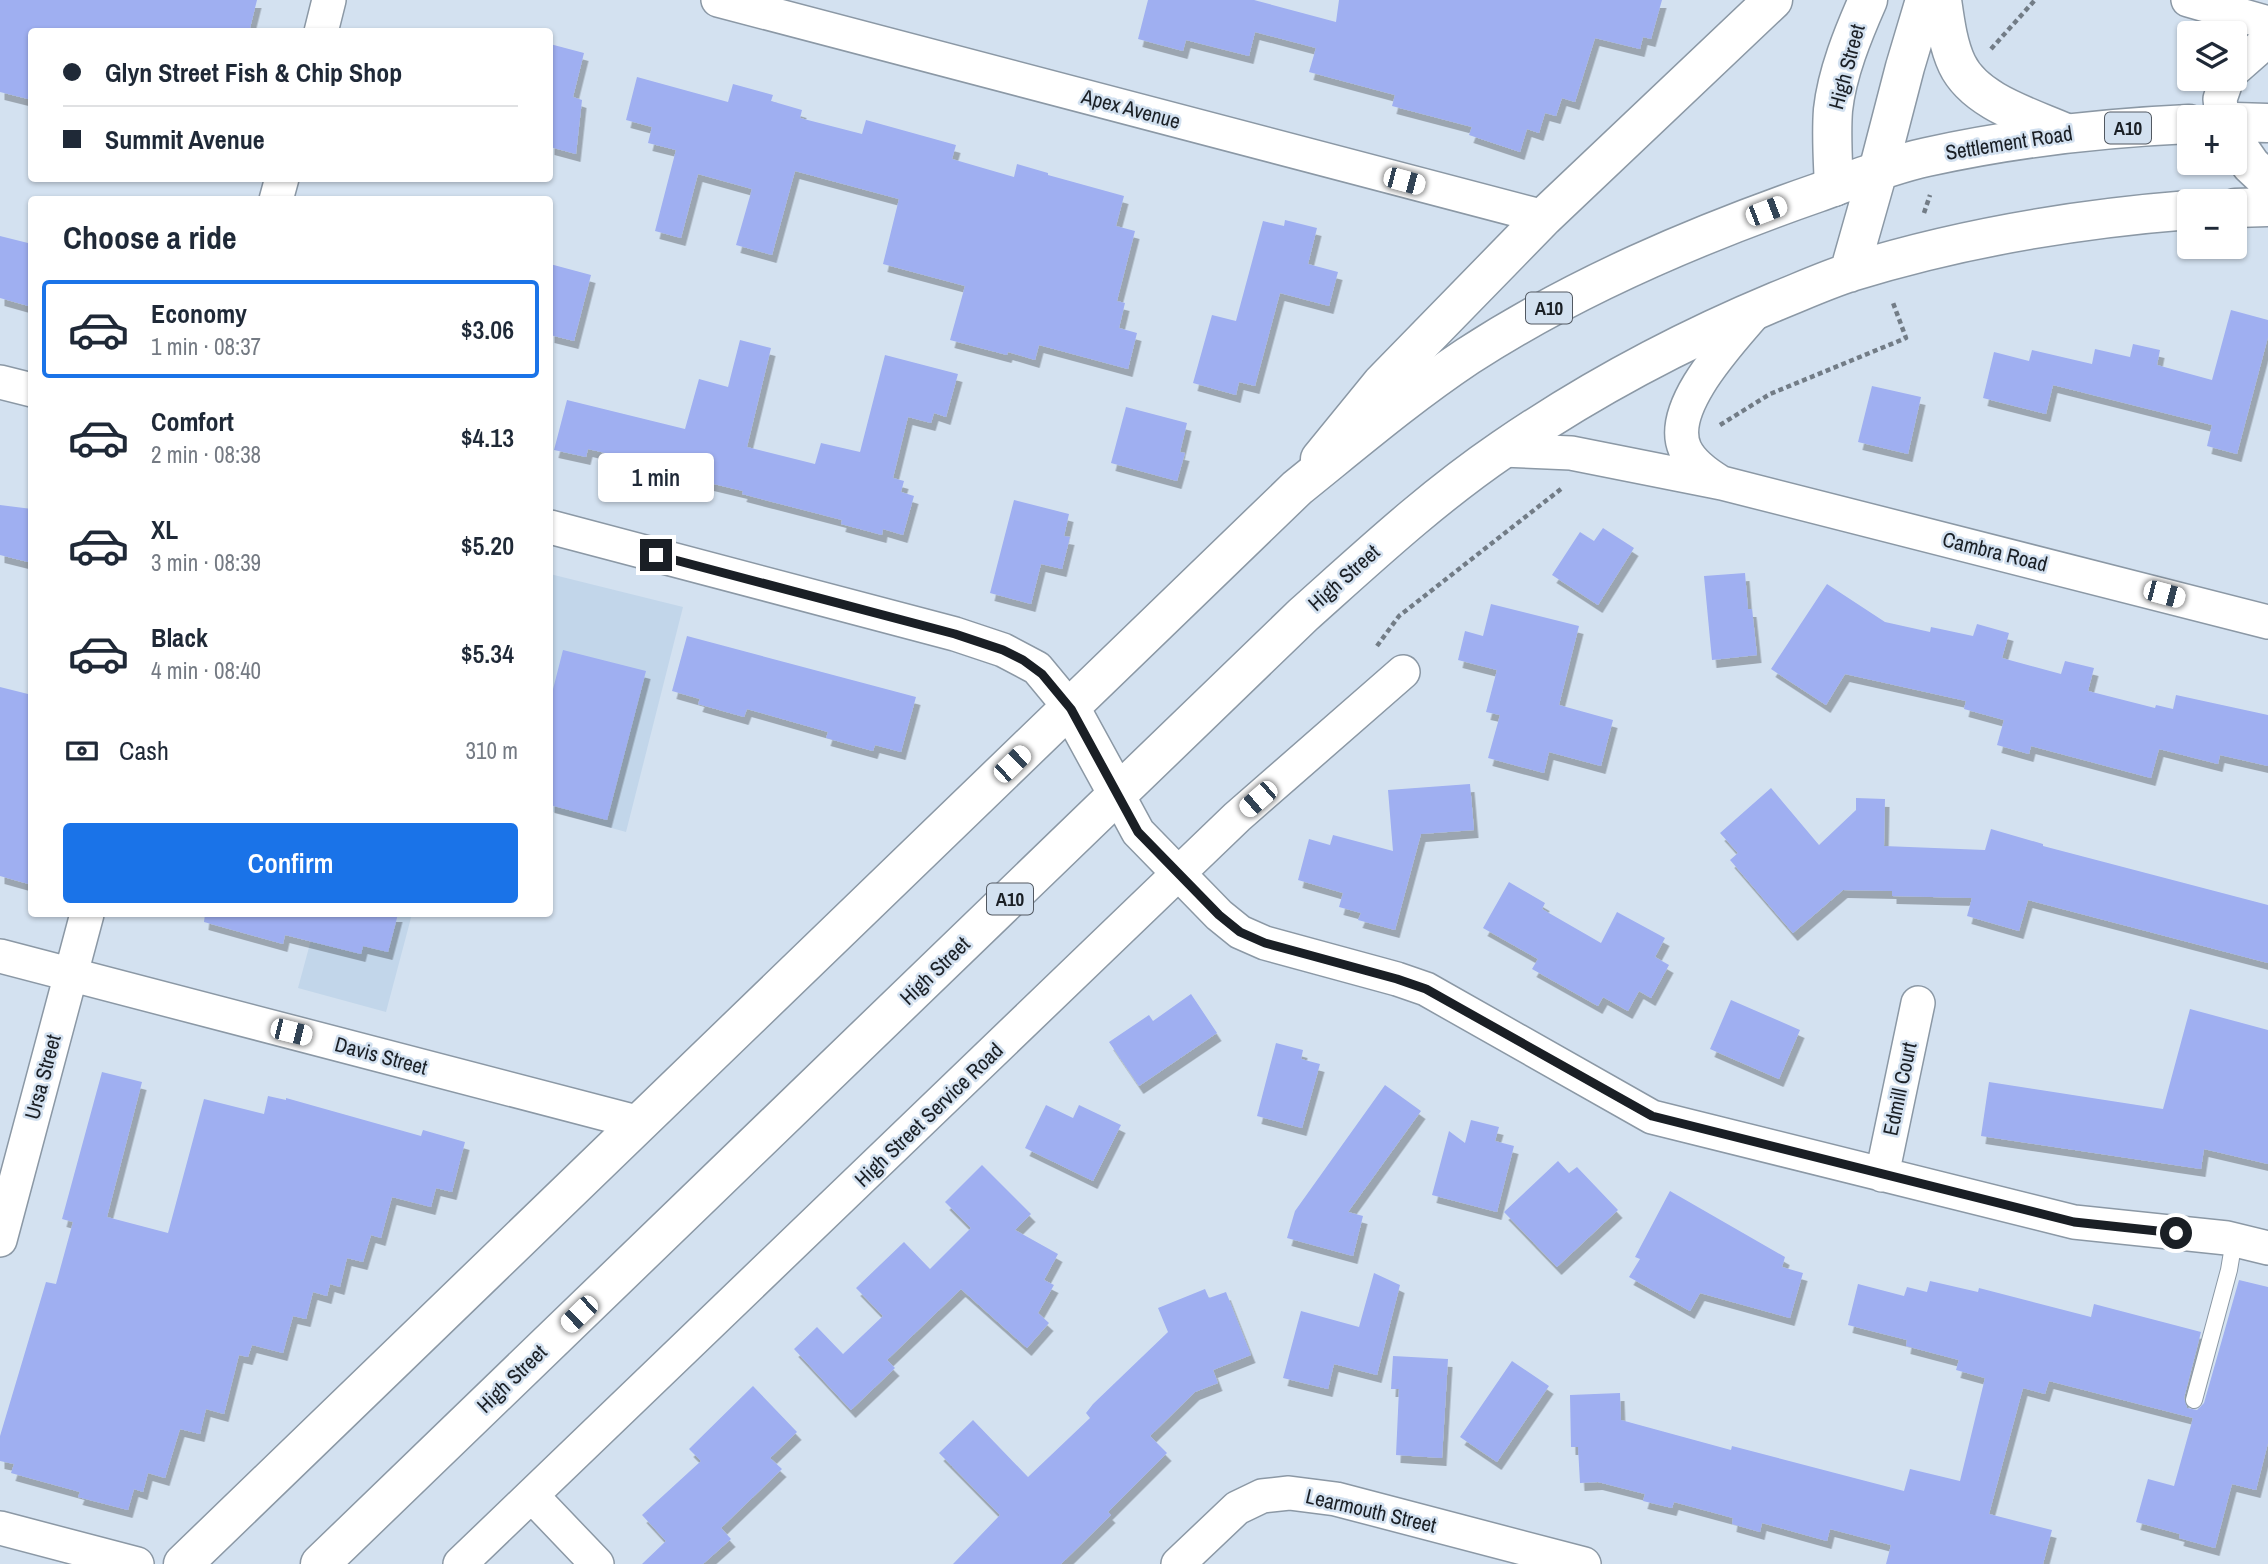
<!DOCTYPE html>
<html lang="en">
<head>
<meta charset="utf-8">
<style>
  :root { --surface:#fff; --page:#f2f2f3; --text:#1f2937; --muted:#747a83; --line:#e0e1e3; --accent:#1a73e8 }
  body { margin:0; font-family:"Archivo Narrow",sans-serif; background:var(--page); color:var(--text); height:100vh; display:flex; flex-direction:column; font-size:26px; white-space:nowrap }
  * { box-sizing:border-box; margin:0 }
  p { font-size:23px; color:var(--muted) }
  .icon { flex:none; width:38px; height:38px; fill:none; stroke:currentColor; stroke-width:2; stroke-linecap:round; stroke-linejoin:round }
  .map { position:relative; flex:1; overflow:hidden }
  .panel { position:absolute; left:28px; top:196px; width:525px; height:721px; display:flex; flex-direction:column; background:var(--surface); border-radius:7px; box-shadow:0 2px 5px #0004 }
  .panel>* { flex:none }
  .hud { position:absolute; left:28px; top:28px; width:525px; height:154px; border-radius:7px; box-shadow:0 2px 5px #0004; display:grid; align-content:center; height:154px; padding:0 35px; background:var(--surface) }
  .controls { position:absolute; left:2177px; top:21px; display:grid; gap:14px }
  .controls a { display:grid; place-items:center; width:70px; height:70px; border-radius:7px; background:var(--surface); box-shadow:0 2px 5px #0004; font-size:35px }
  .end { position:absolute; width:32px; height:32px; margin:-16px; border:9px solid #1a1f25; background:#fff; box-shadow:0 0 0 4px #fff }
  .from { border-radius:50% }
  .bubble { position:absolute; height:49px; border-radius:7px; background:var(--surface); box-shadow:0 2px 5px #0004; font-size:23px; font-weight:600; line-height:49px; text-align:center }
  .car { position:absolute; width:21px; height:42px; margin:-21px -10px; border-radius:9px; box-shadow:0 0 5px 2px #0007; background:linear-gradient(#fff 24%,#345 0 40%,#fff 0 76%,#345 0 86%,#fff 0) }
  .hud b { display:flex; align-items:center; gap:24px; height:66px; font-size:26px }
  .hud b+b { border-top:2px solid var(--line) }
  .hud i { width:18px; height:18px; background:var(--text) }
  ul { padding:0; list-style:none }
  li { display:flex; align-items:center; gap:21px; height:98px; margin:0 14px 10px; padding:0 21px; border:4px solid transparent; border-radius:7px }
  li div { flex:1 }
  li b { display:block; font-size:26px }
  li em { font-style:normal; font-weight:600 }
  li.selected { border-color:var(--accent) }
  li>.icon { width:63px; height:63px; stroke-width:1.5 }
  h2 { padding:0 35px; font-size:32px; line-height:84px }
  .pay { display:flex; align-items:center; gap:18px; height:77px; padding:0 35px; font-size:26px }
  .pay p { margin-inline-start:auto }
  .action { display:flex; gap:14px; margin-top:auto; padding:14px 35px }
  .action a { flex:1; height:80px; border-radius:7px; background:var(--accent); color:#fff; font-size:28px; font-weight:600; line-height:80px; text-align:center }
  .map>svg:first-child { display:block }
  .built { fill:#c2d6ea }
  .building { fill:#9faff1; filter:url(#shadow) }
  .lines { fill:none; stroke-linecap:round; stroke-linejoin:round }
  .service-casing { stroke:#8b98a5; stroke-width:18 }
  .minor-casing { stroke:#8b98a5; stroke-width:36 }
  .tertiary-casing { stroke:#8b98a5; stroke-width:41 }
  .trunk-casing { stroke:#8b98a5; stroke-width:41 }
  .path { stroke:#727c86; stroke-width:4.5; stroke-dasharray:5 3.5; stroke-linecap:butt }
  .service { stroke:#fff; stroke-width:16 }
  .minor { stroke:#fff; stroke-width:33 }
  .tertiary { stroke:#fff; stroke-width:38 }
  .trunk { stroke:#fff; stroke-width:38 }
  .route { stroke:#1a1f25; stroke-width:9 }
  .labels { text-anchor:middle; stroke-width:5; stroke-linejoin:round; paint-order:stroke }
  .shield { fill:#d3e1f0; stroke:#525962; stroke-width:2 }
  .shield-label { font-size:19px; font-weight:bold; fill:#1a1f25 }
  .street-label { font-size:21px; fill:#1a1f25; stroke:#d3e1f0 }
</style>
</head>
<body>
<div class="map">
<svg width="2268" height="1564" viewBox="0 0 2268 1564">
  <defs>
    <filter id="shadow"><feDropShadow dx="4.5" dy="8" stdDeviation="0" flood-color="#0004"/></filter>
  </defs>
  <rect width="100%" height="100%" fill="#d3e1f0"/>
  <!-- built -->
  <path class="built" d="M550 574 683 607 626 832 550 811Z
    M318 914H412L386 1012 298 988Z"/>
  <!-- building -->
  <path class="building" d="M0 0H257L249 32H32V100L0 92Z
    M1148 0H1254L1336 22 1339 0H1662L1651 39 1643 37 1640 49 1595 38 1575 102 1562 98 1556 116 1545 113 1539 133 1527 129 1520 152 1469 135 1472 127 1392 106 1395 95 1309 72 1316 48 1255 32 1249 56 1186 40 1183 51 1138 39Z
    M550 44 584 53 573 97 582 100 576 154 550 147Z
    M637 77 728 102 733 84 773 95 771 101 802 110 800 118 862 134 866 120 956 145 952 159 1014 177 1017 164 1048 173V175L1124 196 1116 226 1135 231 1117 301 1125 303 1119 328 1137 333 1128 369 1039 345 1035 360 1008 352 1007 355 950 340 965 286 883 264 899 199 795 171 772 255 736 245 752 189 698 174 681 238 655 231 676 150 648 143 652 127 626 120Z
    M1285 220 1317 228 1308 264 1338 272 1329 306 1280 293 1255 386 1239 382 1236 395 1193 383 1212 315 1236 321 1263 221 1284 226Z
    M0 236 32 244V307L0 298Z
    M550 264 591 275 574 341 550 335Z
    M2231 310 2268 320V337L2237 454 2207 446 2212 425 2053 385 2046 414 1983 398 1994 352 2029 361 2032 350 2092 364 2095 349 2130 357 2133 344 2160 350 2157 365 2212 380Z
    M740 340 771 348 747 447 815 464 821 443 860 452 885 355 958 374 946 417 934 413 931 423 908 417 893 478 904 481 901 492 914 496 903 535 883 529 882 535 841 524 842 520 742 494 743 491 680 476 678 479 650 472 652 464 588 449 586 457 554 450 567 400 685 429 699 379 728 387Z
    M1872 386 1921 397 1908 454 1858 442Z
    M1126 407 1187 423 1180 452 1185 453 1177 481 1111 463Z
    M1014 500 1069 514 1064 536 1070 537 1062 569 1041 564 1031 604 990 593Z
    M0 505 32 509V563L0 555Z
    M1603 528 1634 548 1598 605 1552 575 1580 532 1594 541Z
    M1745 573 1748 609H1752L1757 655 1712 660 1704 576Z
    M1827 584 1885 622 1930 632 1931 627 1973 636 1977 624 2009 633 2002 658 2061 674 2065 661 2094 668 2088 691 2155 708 2156 705 2173 709 2176 695 2268 715V766L2220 755 2218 764 2159 749 2151 778 2031 746 2029 754 1997 745 2004 720 1964 709 1966 701 1845 674 1826 705 1771 669Z
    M1491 604 1579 626 1559 705 1613 720 1601 766 1549 752 1544 773 1488 758 1500 715 1486 712 1497 670 1458 660 1465 631 1483 636Z
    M687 636 916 697 901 752 875 745 873 751 826 738 828 732 747 709 744 717 698 704 700 699 672 691Z
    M563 650 646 671 607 820 550 805V701Z
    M0 687 32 695V885L0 876Z
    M1470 784 1474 830 1421 834 1395 930 1358 920 1361 913 1339 907 1343 893 1298 880 1309 839 1330 845 1333 835 1393 851 1388 790Z
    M1771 788 1819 845 1856 810V798L1885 799 1884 846 1985 850 1991 829 2043 844V846L2268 905V963L2028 900 2019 931 1967 916 1972 898 1892 896V891L1843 890 1793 933 1730 860 1738 853 1720 833Z
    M1509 882 1545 903 1542 909 1601 943 1617 912 1665 938 1655 957 1669 965 1651 998 1639 991 1628 1011 1603 997 1598 1006 1532 969 1538 959 1483 928Z
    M205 914H398L388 952 363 946 361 954 285 935 283 944 204 922Z
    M1191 994 1217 1033 1139 1086 1109 1042 1149 1015 1153 1021Z
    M1731 1000 1800 1030 1779 1079 1710 1049Z
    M2190 1009 2268 1030V1164L2204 1149 2201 1169 1981 1136 1989 1082 2163 1109Z
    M1276 1043 1303 1050 1301 1059 1320 1064 1302 1128 1257 1116Z
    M102 1072 142 1082 107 1217 168 1233 204 1099 264 1114 268 1096 286 1100V1098L421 1136 423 1130 465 1142 452 1192 436 1188 431 1207 392 1197 381 1238 371 1235 363 1262 347 1258 340 1287 330 1284 327 1296 313 1292 306 1319 293 1316 283 1353 252 1345 248 1357 239 1355 224 1414 206 1409 200 1434 180 1429 165 1478 148 1473 143 1492 134 1489 128 1510 78 1497 80 1492 11 1473 14 1464 0 1461V1436L46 1282 56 1284 73 1222 62 1219Z
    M1385 1085 1421 1111 1348 1212 1363 1216 1353 1256 1287 1238 1295 1211Z
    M1046 1105 1073 1118 1079 1105 1121 1125 1093 1181 1025 1148Z
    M1471 1120 1499 1127 1495 1141 1514 1146 1497 1212 1432 1195 1449 1131 1465 1143Z
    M1558 1161 1569 1173 1577 1167 1618 1210 1557 1267 1504 1212Z
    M982 1165 1031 1214 1015 1230 1058 1254 1044 1280 1054 1285 1038 1313 1049 1323 1027 1348 961 1289 887 1360 895 1368 851 1410 794 1349 817 1327 843 1354 883 1316 856 1288 904 1242 930 1269 971 1228 945 1202Z
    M1670 1191 1785 1257 1782 1267 1803 1273 1790 1318 1700 1293 1690 1311 1629 1277 1640 1259 1635 1257Z
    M1374 1273 1400 1285 1377 1375 1334 1364 1328 1389 1283 1378 1301 1311 1359 1327Z
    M2239 1280 2268 1287V1443L2256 1490 2232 1484 2215 1548 2179 1538 2180 1534 2136 1522 2148 1479 2174 1486 2193 1418 2049 1381 2045 1394 2023 1388 1989 1514 2052 1530 2043 1564H1886L1891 1545 1830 1529 1827 1541 1762 1523 1760 1532 1732 1524 1733 1518 1674 1502 1672 1508 1643 1501 1645 1494 1598 1482 1580 1483 1578 1447H1571L1570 1395 1620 1393 1621 1420 1731 1450 1732 1446 1904 1491 1910 1469 1960 1481 1985 1378 1956 1370 1959 1360 1906 1346 1907 1340 1848 1325 1858 1284 1904 1296 1907 1287 1927 1292 1930 1281 1978 1292 1979 1288 2091 1317 2094 1304 2201 1332 2184 1398 2187 1408 2197 1410 2204 1403Z
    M1205 1289 1209 1298 1226 1292 1251 1355 1213 1370 1218 1383 1195 1392 1150 1436 1167 1453 1108 1512 1111 1515 1061 1564H953L1000 1515 939 1453 973 1420 1028 1477 1090 1418 1086 1413 1093 1404 1168 1332 1158 1308Z
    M1393 1356 1448 1359 1442 1458 1396 1455 1399 1389H1391Z
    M1512 1361 1549 1386 1497 1462 1460 1437Z
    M753 1386 797 1432 770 1458 782 1469 721 1528 731 1539 703 1564H642L666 1541 642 1515 701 1461 689 1449Z"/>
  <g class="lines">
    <defs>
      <path id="service" d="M2194 1400 2229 1270 2234 1240"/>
      <path id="minor" d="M718 0 1544 217
        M2188 0 2268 23
        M321 32 329 0
        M2235 69 2268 40
        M2222 117 2220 99 2227 79
        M276 200 282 178
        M0 382 32 390
        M1502 450 1571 453 1722 483 2268 622
        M1720 482C1707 474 1692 464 1685 449 1666 407 1733 339 1758 309
        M550 527 955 634 1003 650 1037 668 1071 709
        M1118 795 1138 832 1219 915 1240 932 1265 943 1397 979 1426 989 1652 1117 2074 1222 2227 1238 2268 1248
        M0 956 640 1123
        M1882 1175 1918 1003
        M0 1240 87 914
        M532 1496 597 1564
        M0 1528 137 1564
        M460 1564 1237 817 1403 672
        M1178 1564 1237 1508 1262 1496 1289 1493 1336 1499 1584 1564"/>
      <path id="tertiary" d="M1942 0C1945 21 1948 45 1957 64 1975 102 2030 117 2066 133
        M1878 171 1905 67 1925 0
        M1834 187C1833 161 1831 136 1833 110 1837 73 1853 34 1868 0
        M1320 459 1382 383 1544 217 1773 0"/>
      <path id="trunk" d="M2235 122 2268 123
        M2235 142 2251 165 2268 181
        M2235 208 2268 207
        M1849 273 1878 171
        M1071 709 1118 795
        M183 1564 1297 488C1353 443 1408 396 1468 356 1576 286 1696 235 1817 193 1853 180 1890 165 1927 157 2013 138 2101 128 2189 124
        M320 1564 1303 615C1368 557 1431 498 1503 449 1589 390 1681 341 1777 301 1802 291 1826 280 1851 272 1961 238 2075 219 2189 210"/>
    </defs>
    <!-- service casing -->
    <use href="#service" class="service-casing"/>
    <!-- minor casing -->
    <use href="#minor" class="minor-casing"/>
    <!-- tertiary casing -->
    <use href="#tertiary" class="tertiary-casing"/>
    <!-- trunk casing -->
    <use href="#trunk" class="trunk-casing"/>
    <!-- path -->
    <path class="path" d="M1991 49 2035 0
      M1924 213 1930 195
      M1720 425 1770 394 1906 338 1892 300
      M1377 646 1399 616 1561 489"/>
    <!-- service -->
    <use href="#service" class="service"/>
    <!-- minor -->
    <use href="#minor" class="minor"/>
    <!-- tertiary -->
    <use href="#tertiary" class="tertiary"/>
    <!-- trunk -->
    <use href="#trunk" class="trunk"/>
  </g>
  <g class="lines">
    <!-- route -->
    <path class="route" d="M656 555 955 634 1003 650 1023 660 1042 674 1071 709 1138 832 1219 915 1240 932 1265 943 1397 979 1426 989 1652 1116 2074 1222 2176 1233"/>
  </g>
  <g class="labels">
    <!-- shield labels -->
    <g class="shield">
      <rect x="2105" y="112.5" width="46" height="31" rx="5"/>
      <rect x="1526" y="292.5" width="46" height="31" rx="5"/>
      <rect x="987" y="883.5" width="46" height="31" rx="5"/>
    </g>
    <g class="shield-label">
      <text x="2128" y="135">A10</text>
      <text x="1549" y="315">A10</text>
      <text x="1010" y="906">A10</text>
    </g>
    <!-- street labels -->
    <g class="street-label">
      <text transform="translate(1847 67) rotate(-75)" y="7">High Street</text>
      <text transform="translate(1131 109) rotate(15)" y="7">Apex Avenue</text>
      <text transform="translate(2009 143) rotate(-9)" y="7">Settlement Road</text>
      <text transform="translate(1995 552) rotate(14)" y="7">Cambra Road</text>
      <text transform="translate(1344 578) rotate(-42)" y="7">High Street</text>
      <text transform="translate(935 971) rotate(-44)" y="7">High Street</text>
      <text transform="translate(381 1056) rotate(15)" y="7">Davis Street</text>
      <text transform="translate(43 1077) rotate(-75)" y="7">Ursa Street</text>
      <text transform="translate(1900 1089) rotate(-78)" y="7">Edmill Court</text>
      <text transform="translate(929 1115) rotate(-44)" y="7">High Street Service Road</text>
      <text transform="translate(512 1379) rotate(-44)" y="7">High Street</text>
      <text transform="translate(1371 1511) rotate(13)" y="7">Learmouth Street</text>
    </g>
  </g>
</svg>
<div class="controls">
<a><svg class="icon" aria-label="layers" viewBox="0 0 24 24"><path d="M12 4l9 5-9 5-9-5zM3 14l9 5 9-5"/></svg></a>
<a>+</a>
<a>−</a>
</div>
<i class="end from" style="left:2176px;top:1233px"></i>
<i class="end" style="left:656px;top:555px"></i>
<div class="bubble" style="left:598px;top:453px;width:116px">1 min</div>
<i class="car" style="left:1404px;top:181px;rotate:105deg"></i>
<i class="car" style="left:1766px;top:211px;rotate:69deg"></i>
<i class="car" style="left:2164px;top:594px;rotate:105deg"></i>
<i class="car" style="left:1012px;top:764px;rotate:46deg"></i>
<i class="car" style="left:1258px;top:799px;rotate:229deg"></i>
<i class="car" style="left:291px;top:1032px;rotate:104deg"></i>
<i class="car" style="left:579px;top:1314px;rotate:226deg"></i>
<div class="hud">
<b><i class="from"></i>Glyn Street Fish &amp; Chip Shop</b>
<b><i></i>Summit Avenue</b>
</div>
<section class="panel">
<h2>Choose a ride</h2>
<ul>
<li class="selected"><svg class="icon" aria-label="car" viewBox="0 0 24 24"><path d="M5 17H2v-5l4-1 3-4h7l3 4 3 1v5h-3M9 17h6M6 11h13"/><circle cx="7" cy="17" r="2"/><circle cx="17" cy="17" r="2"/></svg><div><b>Economy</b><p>1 min · 08:37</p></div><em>$3.06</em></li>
<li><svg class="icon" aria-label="car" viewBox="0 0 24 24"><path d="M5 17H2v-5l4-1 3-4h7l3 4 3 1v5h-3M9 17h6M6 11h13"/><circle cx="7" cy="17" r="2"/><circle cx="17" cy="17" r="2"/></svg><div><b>Comfort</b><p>2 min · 08:38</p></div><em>$4.13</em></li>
<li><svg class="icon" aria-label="car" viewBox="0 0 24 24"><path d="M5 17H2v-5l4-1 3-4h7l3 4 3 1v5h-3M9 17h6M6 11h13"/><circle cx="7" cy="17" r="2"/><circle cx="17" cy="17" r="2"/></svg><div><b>XL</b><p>3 min · 08:39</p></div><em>$5.20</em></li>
<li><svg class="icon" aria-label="car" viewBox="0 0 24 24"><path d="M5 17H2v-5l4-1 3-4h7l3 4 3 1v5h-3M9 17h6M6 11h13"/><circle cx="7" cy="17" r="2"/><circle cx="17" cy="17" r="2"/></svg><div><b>Black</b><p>4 min · 08:40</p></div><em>$5.34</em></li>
</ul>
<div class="pay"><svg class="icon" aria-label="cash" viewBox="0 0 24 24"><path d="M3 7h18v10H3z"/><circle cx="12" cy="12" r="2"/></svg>Cash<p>310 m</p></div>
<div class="action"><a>Confirm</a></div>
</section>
</div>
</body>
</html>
